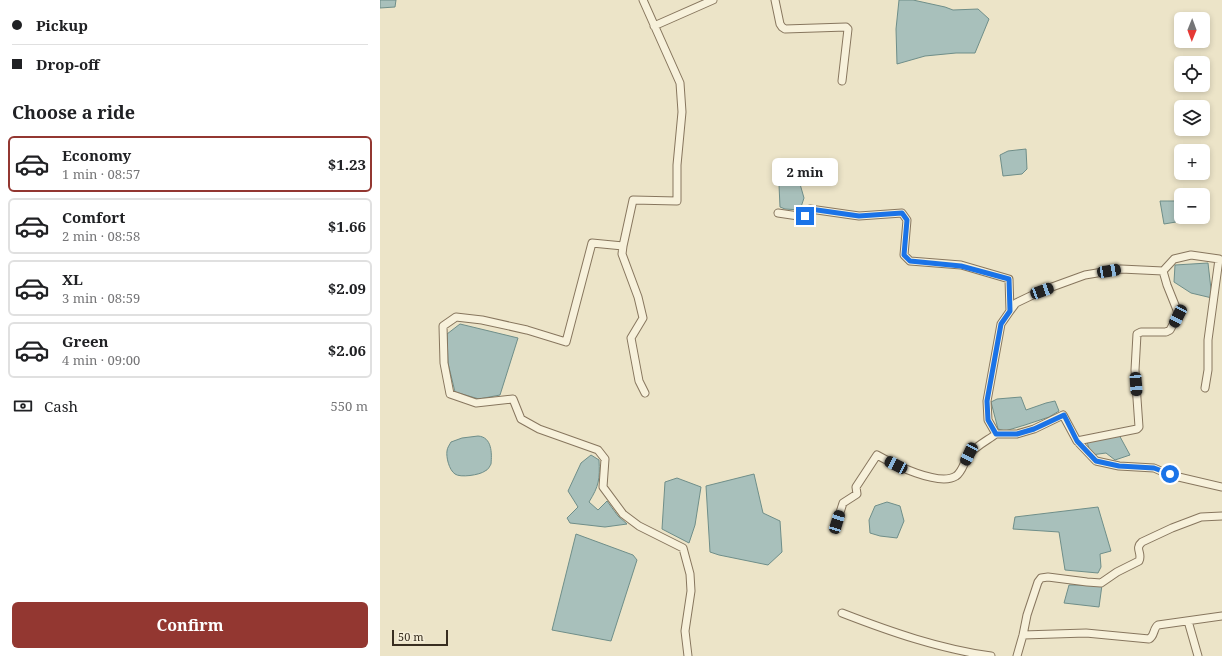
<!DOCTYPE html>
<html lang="en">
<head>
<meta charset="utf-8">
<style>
  :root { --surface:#fff; --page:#f6f6f6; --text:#202124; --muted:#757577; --line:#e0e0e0; --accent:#933731 }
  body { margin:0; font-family:"Noto Serif",serif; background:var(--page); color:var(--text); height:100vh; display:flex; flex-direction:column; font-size:15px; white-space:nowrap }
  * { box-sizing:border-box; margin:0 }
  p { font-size:13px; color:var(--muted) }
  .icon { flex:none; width:22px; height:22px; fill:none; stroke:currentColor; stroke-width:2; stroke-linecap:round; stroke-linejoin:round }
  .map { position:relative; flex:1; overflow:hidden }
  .drawer { display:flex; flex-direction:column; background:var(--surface); width:380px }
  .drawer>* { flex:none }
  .banner { display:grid; align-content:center; height:88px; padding:0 12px; background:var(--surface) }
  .needle { width:26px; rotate:181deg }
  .tools { position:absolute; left:794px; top:12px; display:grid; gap:8px }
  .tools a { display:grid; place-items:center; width:36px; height:36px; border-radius:6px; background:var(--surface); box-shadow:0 2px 6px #0003; font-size:20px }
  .scale { position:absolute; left:12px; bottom:10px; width:56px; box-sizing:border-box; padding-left:4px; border:2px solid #382e20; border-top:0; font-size:11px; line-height:14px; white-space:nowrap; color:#382e20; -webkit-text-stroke:3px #f4edd7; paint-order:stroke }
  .end { position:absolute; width:18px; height:18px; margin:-9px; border:5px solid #1a73e8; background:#fff; box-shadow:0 0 0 2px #fff }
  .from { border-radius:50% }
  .bubble { position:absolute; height:28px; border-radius:6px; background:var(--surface); box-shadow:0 2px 6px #0003; font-size:13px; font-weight:700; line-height:28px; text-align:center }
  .car { position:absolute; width:12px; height:24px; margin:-12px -6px; border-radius:5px; box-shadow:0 0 3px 1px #0007; background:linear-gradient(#222 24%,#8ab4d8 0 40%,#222 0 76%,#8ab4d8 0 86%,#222 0) }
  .banner b { display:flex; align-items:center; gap:14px; height:38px; font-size:15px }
  .banner b+b { border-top:1px solid var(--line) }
  .banner i { width:10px; height:10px; background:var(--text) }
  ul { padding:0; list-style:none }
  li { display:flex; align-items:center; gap:12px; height:56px; margin:0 8px 6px; padding:0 4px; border:2px solid var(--line); border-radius:6px }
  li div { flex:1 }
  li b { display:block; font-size:15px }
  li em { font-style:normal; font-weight:700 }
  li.selected { border-color:var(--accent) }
  li>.icon { width:36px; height:36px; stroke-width:1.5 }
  h2 { padding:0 12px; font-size:18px; line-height:48px }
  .pay { display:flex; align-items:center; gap:10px; height:44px; padding:0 12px; font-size:15px }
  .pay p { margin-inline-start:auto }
  .button { display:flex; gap:8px; margin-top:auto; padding:8px 12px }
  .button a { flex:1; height:46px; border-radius:6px; background:var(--accent); color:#fff; font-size:16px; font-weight:700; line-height:46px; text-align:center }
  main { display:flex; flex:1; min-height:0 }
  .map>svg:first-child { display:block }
  .water { fill:#a8c0bb; stroke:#6f8e89 }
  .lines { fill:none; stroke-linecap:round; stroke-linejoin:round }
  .minor-casing { stroke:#87765e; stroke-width:9 }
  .minor { stroke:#f7f1db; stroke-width:7 }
  .route { stroke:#1a73e8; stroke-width:5 }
</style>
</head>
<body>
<main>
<section class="drawer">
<div class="banner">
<b><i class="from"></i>Pickup</b>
<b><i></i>Drop-off</b>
</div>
<h2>Choose a ride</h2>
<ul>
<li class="selected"><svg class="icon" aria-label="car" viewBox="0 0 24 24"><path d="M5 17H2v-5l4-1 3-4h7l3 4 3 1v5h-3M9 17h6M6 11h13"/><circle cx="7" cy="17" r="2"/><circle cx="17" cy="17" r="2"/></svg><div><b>Economy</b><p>1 min · 08:57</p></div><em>$1.23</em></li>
<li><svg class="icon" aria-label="car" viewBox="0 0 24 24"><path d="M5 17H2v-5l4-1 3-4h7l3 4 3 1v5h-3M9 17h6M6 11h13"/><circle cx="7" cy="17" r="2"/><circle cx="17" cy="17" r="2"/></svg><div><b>Comfort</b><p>2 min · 08:58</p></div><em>$1.66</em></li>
<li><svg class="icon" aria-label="car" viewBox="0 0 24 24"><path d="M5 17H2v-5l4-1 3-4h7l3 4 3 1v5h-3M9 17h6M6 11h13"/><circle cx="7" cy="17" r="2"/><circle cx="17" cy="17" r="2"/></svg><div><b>XL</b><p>3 min · 08:59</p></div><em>$2.09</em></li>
<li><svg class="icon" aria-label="car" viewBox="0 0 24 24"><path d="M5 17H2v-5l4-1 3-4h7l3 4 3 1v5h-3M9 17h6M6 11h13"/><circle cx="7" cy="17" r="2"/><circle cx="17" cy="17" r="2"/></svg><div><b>Green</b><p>4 min · 09:00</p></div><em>$2.06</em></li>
</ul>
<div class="pay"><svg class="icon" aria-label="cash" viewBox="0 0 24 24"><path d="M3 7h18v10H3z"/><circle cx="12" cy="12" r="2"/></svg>Cash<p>550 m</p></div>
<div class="button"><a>Confirm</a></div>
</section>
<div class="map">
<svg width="842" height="656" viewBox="0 0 842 656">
  <rect width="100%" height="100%" fill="#ece4c8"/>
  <!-- water -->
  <path class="water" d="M0 0H16L15 7 0 8Z
    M519 0H533L565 7 573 10 598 9 609 19 595 53H576L545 56 517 64 516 29Z
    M646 149 647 169 642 174 623 176 620 155 628 151Z
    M420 184 424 198 420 210 405 209 400 207 399 185Z
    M780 201H795L796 222 784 224Z
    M828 263 832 298 811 293 794 282 795 265Z
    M80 324 138 338 120 395 99 399 75 392 68 363 67 334Z
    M641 397 646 410 666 403 675 401 679 411 669 417 645 425 625 431 618 429 611 402 617 399Z
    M738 433 750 455 735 460 726 453 711 455 707 442Z
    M98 436C112 437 112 453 111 464 110 466 108 470 105 471 100 475 80 478 75 474 69 470 66 457 67 451 67 448 70 444 71 442L82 438Z
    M211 455 219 460C220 479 219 486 209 502L218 510 227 501 238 516 247 524 225 527 190 523 187 518 198 507 188 491 201 463Z
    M374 474 383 513 400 521 402 552 388 565 339 555 330 552 326 486Z
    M297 478 321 487 315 525 309 543 282 529 285 482Z
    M507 502 520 506 524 521 517 538 500 536 490 533 489 520 495 506Z
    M718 507 731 551 720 554 721 567 718 573 685 570 679 532 633 529 635 517Z
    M196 534 253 555 257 560 231 641 172 630Z
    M689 585H722L719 607 684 603Z"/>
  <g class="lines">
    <defs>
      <path id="minor" d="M263 0 300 83 302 112 297 165V201L253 200 243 246 212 243 186 342 147 330 102 320 76 317 63 326 64 363 70 394 96 403 133 399 141 419 159 429 218 450 225 459 223 487 243 514 259 526 303 548 310 574 311 591 305 631 308 656
        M395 0 400 24 402 27 405 29 466 27 468 29 462 81
        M274 26 333 0
        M398 213 425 217 430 209 479 216 522 213 527 220 524 255 530 261 581 265 629 279 630 311 636 303 661 291 705 275 741 269 783 271 794 259 811 255 839 259 828 340V370L825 388
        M243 246 242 254 258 297 263 318 251 338 259 381 265 393
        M630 311 621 324 607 401 608 420 616 434H637L654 429 683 415 697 441 757 429 759 427 755 370 757 334 761 332H786L790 330 798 315 797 310 787 285 783 271
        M697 441 716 461 739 466 774 468 790 475 842 487
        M457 522 463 503 477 494 476 487 497 455C513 464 559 487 576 476 583 471 584 461 589 455 594 447 608 440 616 434
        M462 613C511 632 560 649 611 656
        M808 621 818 656
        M643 635 706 633 769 639C775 636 773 628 778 625L842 616
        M637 656 643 635 647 615 658 582 661 578 668 577 707 582 721 583 737 572 759 561C763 553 754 549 762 542L792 528 821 517 842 516"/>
    </defs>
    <!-- minor casing -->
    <use href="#minor" class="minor-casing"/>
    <!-- minor -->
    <use href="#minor" class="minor"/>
  </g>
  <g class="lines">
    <!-- route -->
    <path class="route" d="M425 216 430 209 479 216 522 213 527 220 524 255 530 261 581 266 629 279 630 311 621 324 607 401 608 420 616 434H637L654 429 684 415 697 441 716 461 739 466 774 468 790 474"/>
  </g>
</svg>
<div class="tools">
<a><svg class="needle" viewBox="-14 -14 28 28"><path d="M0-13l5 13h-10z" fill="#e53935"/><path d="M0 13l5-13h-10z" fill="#757577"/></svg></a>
<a><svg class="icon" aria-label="locate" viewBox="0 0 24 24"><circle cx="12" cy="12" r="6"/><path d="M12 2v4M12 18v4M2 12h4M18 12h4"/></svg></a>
<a><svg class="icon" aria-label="layers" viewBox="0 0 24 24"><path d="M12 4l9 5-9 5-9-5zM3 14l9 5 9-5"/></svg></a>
<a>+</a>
<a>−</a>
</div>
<div class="scale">50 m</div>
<i class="end from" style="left:790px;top:474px"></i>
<i class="end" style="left:425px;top:216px"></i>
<div class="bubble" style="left:392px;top:158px;width:66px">2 min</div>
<i class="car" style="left:729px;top:271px;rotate:80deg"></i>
<i class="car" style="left:662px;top:291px;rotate:70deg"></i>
<i class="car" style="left:798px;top:316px;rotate:207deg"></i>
<i class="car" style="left:756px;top:384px;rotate:176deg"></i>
<i class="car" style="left:589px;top:454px;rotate:206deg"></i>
<i class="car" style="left:516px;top:465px;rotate:297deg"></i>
<i class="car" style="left:457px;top:522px;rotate:17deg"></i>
</div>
</main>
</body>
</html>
